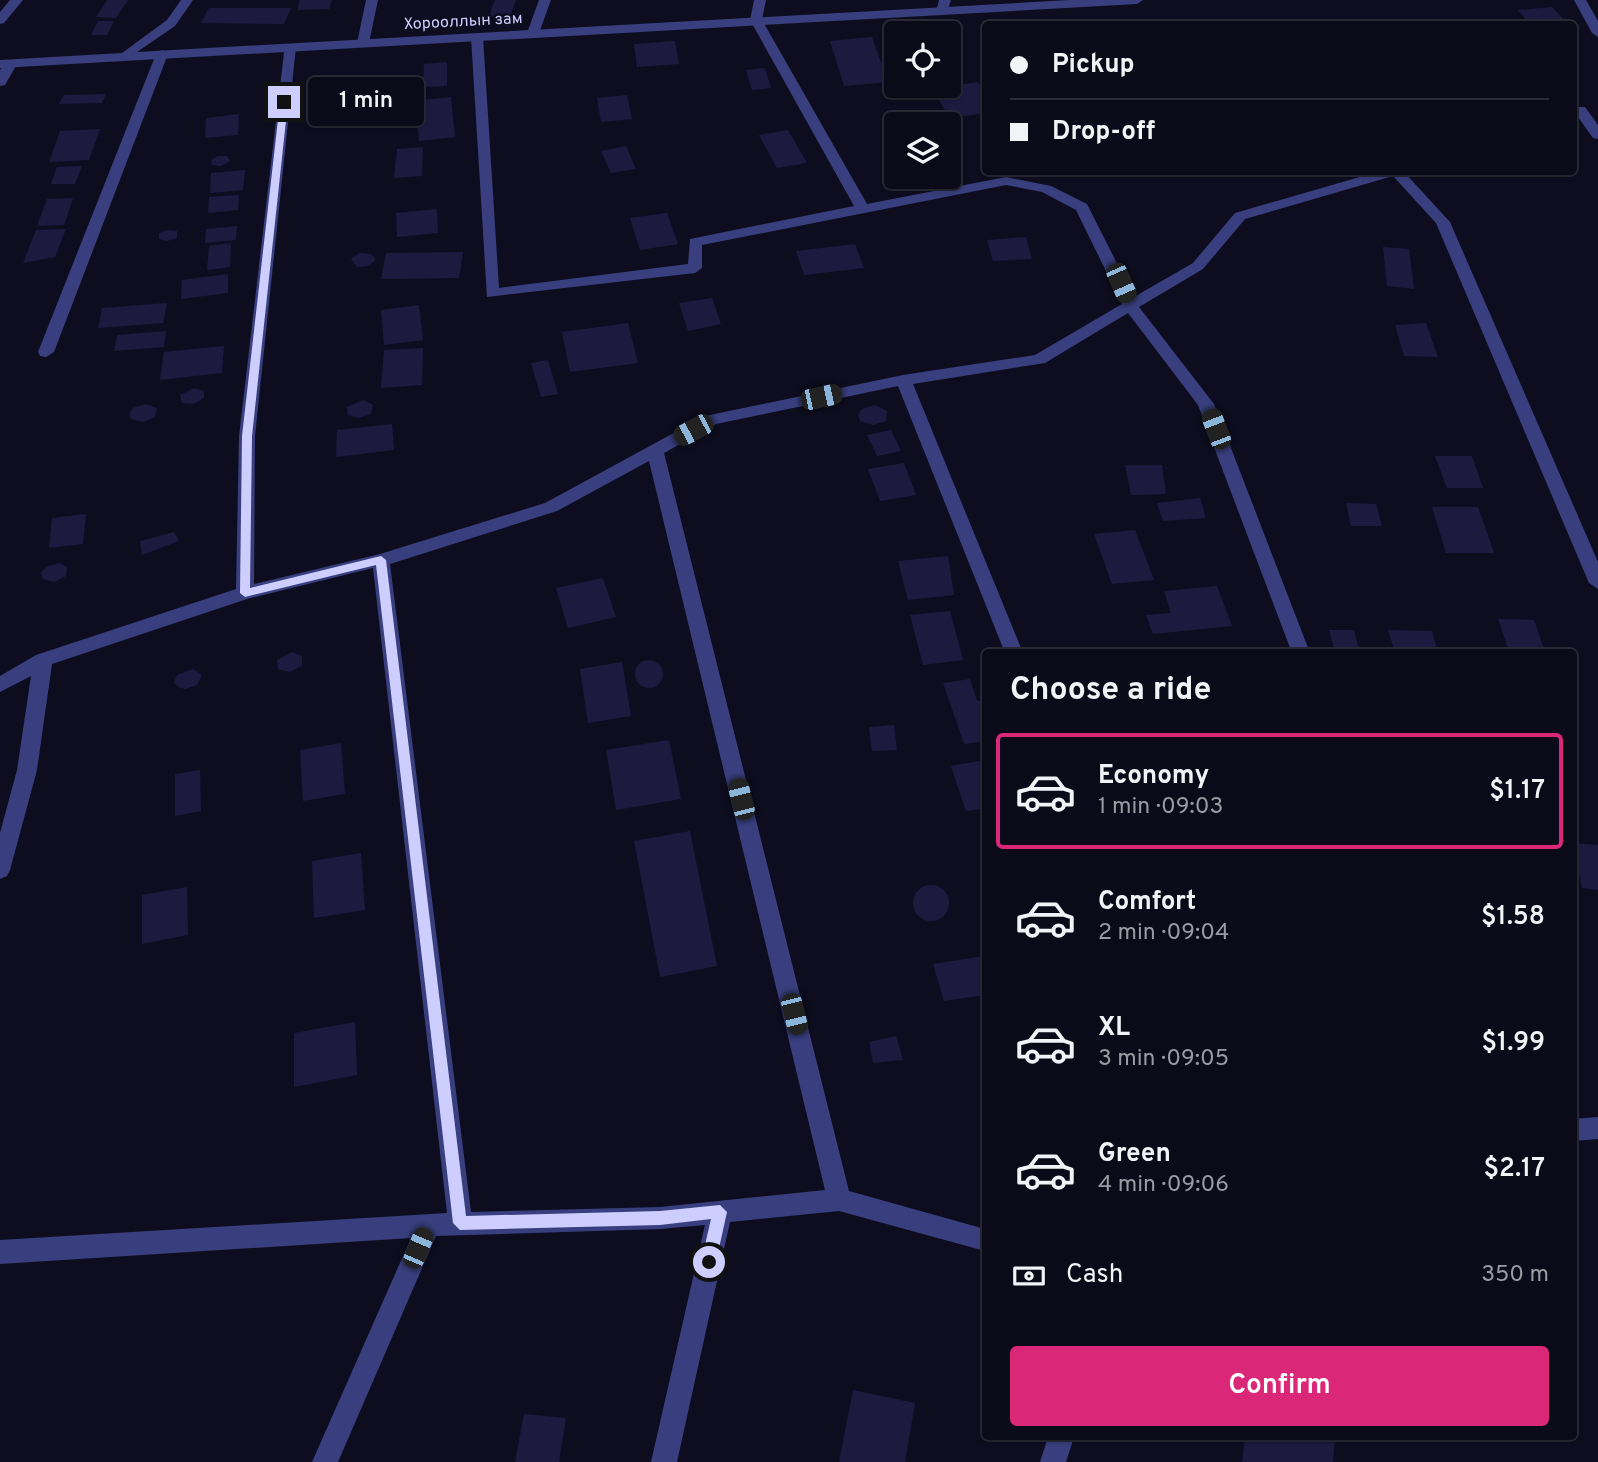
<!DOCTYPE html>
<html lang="en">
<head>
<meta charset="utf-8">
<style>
  :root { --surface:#0a0a18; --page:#131321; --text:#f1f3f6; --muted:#999aa2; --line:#2a2b37; --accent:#db2777 }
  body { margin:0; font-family:Overpass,sans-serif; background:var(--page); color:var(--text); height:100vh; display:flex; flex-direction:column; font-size:26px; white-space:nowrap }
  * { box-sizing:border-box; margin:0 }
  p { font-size:23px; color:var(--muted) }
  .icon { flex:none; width:38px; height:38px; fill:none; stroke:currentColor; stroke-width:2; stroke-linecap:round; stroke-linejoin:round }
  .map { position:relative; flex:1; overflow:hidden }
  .details { position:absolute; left:982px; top:649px; width:595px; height:791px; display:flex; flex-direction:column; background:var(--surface); border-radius:7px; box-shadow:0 2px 5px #0004,0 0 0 2px var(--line) }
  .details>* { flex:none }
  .top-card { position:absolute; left:982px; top:21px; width:595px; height:154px; border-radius:7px; box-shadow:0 2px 5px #0004,0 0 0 2px var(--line); display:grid; align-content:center; height:154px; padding:0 28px; background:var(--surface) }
  .fabs { position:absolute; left:884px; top:21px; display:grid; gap:14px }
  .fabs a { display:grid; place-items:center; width:77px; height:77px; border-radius:7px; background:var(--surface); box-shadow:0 2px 5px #0004,0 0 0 2px var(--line); font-size:35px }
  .end { position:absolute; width:32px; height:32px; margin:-16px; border:9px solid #cdcefe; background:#111; box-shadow:0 0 0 4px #111 }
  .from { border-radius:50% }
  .bubble { position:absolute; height:49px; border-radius:7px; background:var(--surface); box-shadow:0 2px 5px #0004,0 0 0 2px var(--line); font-size:23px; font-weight:600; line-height:49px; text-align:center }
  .car { position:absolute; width:21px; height:42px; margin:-21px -10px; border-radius:9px; box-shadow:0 0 5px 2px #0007; background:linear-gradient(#222 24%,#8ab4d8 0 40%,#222 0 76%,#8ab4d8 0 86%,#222 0) }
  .top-card b { display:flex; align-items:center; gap:24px; height:66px; font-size:26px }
  .top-card b+b { border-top:2px solid var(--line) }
  .top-card i { width:18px; height:18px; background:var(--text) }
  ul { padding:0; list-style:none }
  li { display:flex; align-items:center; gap:21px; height:116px; margin:0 14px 10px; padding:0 14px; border:4px solid transparent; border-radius:7px }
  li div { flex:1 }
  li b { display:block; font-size:26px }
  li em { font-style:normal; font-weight:600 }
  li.active { border-color:var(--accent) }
  li>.icon { width:63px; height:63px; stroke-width:1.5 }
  h2 { padding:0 28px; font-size:32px; line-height:84px }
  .pay { display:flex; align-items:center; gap:18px; height:77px; padding:0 28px; font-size:26px }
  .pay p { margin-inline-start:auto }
  .button { display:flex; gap:14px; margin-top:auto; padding:14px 28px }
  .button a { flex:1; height:80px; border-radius:7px; background:var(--accent); color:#fff; font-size:28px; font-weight:600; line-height:80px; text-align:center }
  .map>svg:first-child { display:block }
  .building { fill:#1d1a40 }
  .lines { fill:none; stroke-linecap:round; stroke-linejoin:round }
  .minor { fill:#393f7e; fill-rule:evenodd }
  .tertiary { fill:#393f7e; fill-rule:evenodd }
  .route { fill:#cdcefe }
  .labels { text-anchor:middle; stroke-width:5; stroke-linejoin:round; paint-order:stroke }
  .far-street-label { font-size:16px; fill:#cdcefe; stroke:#0e0d20 }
</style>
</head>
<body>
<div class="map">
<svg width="1598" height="1462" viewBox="0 0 1598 1462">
  <rect width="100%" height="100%" fill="#0e0d20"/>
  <!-- building -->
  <path class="building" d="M107 0H128L116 18 96 17Z
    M300 0H332L329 9 297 10Z
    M495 0H516L510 17 489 16Z
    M1552 7 1568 24H1530L1518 10Z
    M209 8H291L284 24 201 23Z
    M98 21H114L107 35H91Z
    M872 37 888 82 844 86 830 41Z
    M675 41 679 64 637 67 634 44Z
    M447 62V86L423 87 424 64Z
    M765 68 771 88 752 90 746 70Z
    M978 82 985 92V113L950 118 932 89Z
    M106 94 102 103 59 104 64 95Z
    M627 95 632 119 601 122 597 98Z
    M451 97 455 137 419 141 415 101Z
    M239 114 238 135 205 138 206 118Z
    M100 129 89 160 49 162 60 131Z
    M788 130 807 163 777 168 759 135Z
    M626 146 636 169 611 173 601 151Z
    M423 147 422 176 394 178 397 149Z
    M218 156H227L230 161 221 166 212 165 211 160Z
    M82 166 75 184H51L57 167Z
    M245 170 243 190 210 193 211 173Z
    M239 195 238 210 208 213 209 197Z
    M73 198 64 225 37 226 47 199Z
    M437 209 438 233 397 237 396 213Z
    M667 213 678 244 640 250 630 218Z
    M237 226 236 240 205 243 206 229Z
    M66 229 55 257 23 263 36 230Z
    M168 230 177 231V238L167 241 159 239V233Z
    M1026 237 1032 259 993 261 987 240Z
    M231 243 230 267 207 270 209 246Z
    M855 244 864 268 804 275 796 251Z
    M1383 247 1409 249 1414 289 1387 286Z
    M463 252 459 278 381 279 386 253Z
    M359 253 371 254 376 260 368 266 357 267 351 259Z
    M228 274V293L181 299 182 280Z
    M712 298 721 324 688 331 679 303Z
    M167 303 163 323 98 328 102 308Z
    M419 305 423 340 384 345 381 310Z
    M628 323 638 363 570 372 562 332Z
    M1426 323 1438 357 1404 356 1395 325Z
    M166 331 164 347 114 351 117 335Z
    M224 346 222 373 160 380 164 352Z
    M423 348 422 385 381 388 384 350Z
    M548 360 558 394 541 397 531 363Z
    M194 388 204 391V398L194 404 182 403 180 395Z
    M363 400 373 405 371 414 359 418 348 415 347 407Z
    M146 404 157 408 155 417 143 422 131 419 129 414 133 408Z
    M875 405 887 411 886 421 873 425 860 421 858 415 862 409Z
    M392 424 394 450 336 457 337 430Z
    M891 430 901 451 877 456 867 435Z
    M1435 456H1472L1483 488H1447Z
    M904 463 916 495 880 501 868 469Z
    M1125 465H1162L1166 494 1131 495Z
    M1200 498 1206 518 1163 521 1157 503Z
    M1346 503 1376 504 1382 526H1351Z
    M1432 507H1478L1494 553H1446Z
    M86 514 83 544 49 548 52 518Z
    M1135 530 1154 580 1112 584 1094 534Z
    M174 532 179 541 142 555 140 541Z
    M948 556 954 595 908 600 898 561Z
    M59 563 67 567 66 576 54 582 43 579 41 573 46 567Z
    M603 578 616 617 568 628 556 588Z
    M1217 586 1232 626 1153 634 1146 615 1171 613 1164 591Z
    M950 611 963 660 923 665 910 615Z
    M1498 619 1534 620 1544 649 1508 648Z
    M1329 630H1354L1359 649H1334Z
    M1388 630 1432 631 1438 653 1395 652Z
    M292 652 302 656V666L290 672 278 669 277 660Z
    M635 674a14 14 0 1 1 28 0a14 14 0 1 1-28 0Z
    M622 662 631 716 588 723 580 669Z
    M193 669 202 675 197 685 185 689 178 687 174 682 177 675Z
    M970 679 977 701 985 700V741L964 744 943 683Z
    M894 725 897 750 872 751 869 727Z
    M669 740 681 799 616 810 606 750Z
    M341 743 345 794 303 801 300 750Z
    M985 760V820L981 809 966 811 951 766Z
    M200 770 201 811 175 816V774Z
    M690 831 717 966 660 977 634 841Z
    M1573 843 1598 845V890L1582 888Z
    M361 853 365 910 314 918 312 861Z
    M913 903a18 18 0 1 1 36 0a18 18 0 1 1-36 0Z
    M187 887 188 935 142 944V895Z
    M985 956V995L944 1001 933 964Z
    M355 1022 357 1075 294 1087V1033Z
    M896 1036 903 1060 873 1063 869 1042Z
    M853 1390 915 1403 905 1462H839Z
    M524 1414 566 1418 559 1462H515Z
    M1245 1437H1335L1333 1462H1242Z"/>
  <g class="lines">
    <!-- minor -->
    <path class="minor" d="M10 0H23L4 23 0 24V12Z
      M366 0H378L369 43 363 47 357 43Z
      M539 0H551L539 33 533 37 527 33Z
      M754 0H766L762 20 867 204 1006 177 1051 186 1087 204 1134 297 1193 263 1235 213 1377 172H1404L1450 222 1598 562V589L1589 583 1436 223 1393 176 1245 219 1203 269 1139 307 1214 404 1310 653H1292L1198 405 1128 313 1045 363 913 384 1023 653H1005L898 386 716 424 664 453 849 1191 985 1229V1251L839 1211 730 1222 677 1462H651L705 1225 660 1229 436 1236 338 1462H312L411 1238 0 1264V1240L447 1213 373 568 247 599 52 664 37 770 10 870 7 876 0 879V833L17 770 31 676 0 692V676L36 655 236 589 239 436 285 44 296 47 255 436 254 584 380 554 545 503 705 416 903 375 1035 355 1122 304 1076 210 1042 192 1006 185 702 245V268L695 273 487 297 471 37 477 33 483 37 499 288 688 264 690 239 854 206 750 20ZM649 461 825 1190 660 1207 471 1212 390 564 557 511Z
      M939 0H951L946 15 936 12Z
      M1574 0H1586L1598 21V37L1592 33Z
      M162 50 168 54 54 352 46 357 40 356 38 352 156 54Z
      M5 61 17 64 5 85 0 86V70Z
      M1575 107H1585L1598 125V139L1593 138 1573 110Z
      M1598 1117V1139L1573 1141V1119Z
      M1048 1437H1074L1066 1462H1040Z"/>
    <!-- tertiary -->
    <path class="tertiary" d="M181 0H193L175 26 137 52 1070 0H1143L1137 4 0 68V60L122 53 167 20Z"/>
  </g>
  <!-- route -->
  <path class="route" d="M284 100 288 102 252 436 250 588 381 556 386 560 466 1216 660 1211 720 1205 727 1212 716 1262 709 1269 701 1262 711 1219 660 1225 460 1230 453 1223 376 565 245 597 240 593 242 436 280 102Z"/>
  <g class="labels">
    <!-- far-street labels -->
    <g class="far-street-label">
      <text transform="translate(463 20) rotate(-3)" y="6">Хорооллын зам</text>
    </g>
  </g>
</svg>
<div class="fabs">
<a><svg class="icon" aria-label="locate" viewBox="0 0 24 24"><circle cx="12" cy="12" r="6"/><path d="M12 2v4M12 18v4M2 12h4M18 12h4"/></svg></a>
<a><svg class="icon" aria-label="layers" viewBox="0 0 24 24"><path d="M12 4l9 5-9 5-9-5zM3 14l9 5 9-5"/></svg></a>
</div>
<i class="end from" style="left:709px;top:1262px"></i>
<i class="end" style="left:284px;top:102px"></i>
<div class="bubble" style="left:308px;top:77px;width:116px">1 min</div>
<i class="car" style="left:1121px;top:283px;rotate:156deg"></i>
<i class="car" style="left:821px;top:397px;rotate:78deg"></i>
<i class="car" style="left:1216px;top:429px;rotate:339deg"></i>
<i class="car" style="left:693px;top:430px;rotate:242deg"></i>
<i class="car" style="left:741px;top:799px;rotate:346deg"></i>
<i class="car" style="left:794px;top:1014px;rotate:166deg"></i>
<i class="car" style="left:418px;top:1248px;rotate:23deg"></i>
<div class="top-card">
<b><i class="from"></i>Pickup</b>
<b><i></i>Drop-off</b>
</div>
<section class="details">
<h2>Choose a ride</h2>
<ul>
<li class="active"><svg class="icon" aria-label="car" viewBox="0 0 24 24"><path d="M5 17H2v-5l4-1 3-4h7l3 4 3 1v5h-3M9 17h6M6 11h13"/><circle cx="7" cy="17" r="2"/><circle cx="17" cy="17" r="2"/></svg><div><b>Economy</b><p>1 min · 09:03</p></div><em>$1.17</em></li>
<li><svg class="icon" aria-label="car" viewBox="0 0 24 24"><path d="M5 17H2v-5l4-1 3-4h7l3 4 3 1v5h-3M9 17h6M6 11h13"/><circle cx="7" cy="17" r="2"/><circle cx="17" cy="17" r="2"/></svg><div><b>Comfort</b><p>2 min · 09:04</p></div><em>$1.58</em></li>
<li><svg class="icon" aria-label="car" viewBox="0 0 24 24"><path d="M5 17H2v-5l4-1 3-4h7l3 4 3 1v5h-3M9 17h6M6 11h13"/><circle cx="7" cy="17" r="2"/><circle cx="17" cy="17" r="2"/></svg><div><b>XL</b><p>3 min · 09:05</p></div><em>$1.99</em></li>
<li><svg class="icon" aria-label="car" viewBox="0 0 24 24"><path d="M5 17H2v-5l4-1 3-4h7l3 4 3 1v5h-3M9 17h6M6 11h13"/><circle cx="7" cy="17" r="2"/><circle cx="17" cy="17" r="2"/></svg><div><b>Green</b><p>4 min · 09:06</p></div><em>$2.17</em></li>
</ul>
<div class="pay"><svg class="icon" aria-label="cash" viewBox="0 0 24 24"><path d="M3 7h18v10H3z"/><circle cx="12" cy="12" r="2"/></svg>Cash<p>350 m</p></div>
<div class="button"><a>Confirm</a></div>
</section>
</div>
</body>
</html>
